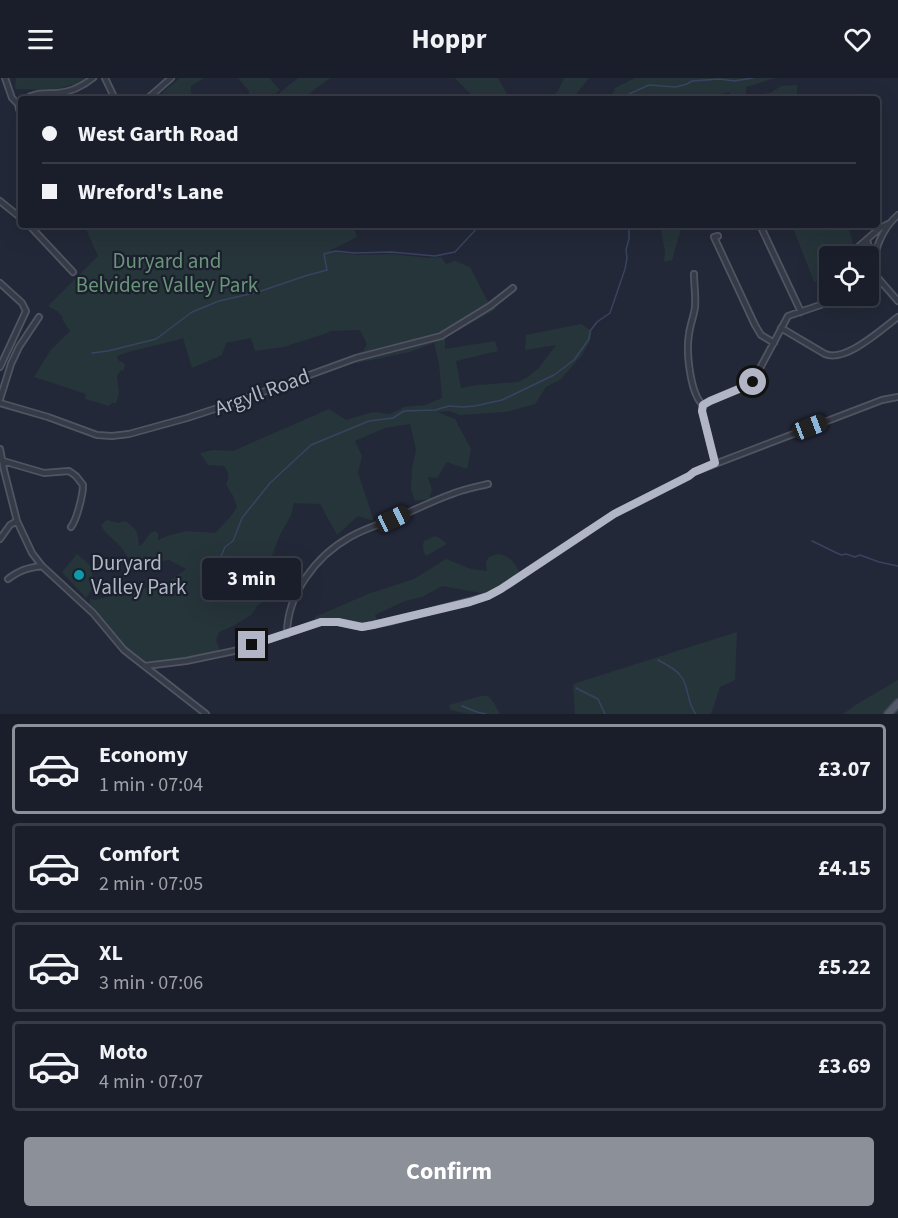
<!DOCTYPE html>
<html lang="en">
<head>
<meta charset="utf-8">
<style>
  :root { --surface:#1a1e2a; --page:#272b36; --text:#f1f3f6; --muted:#9fa2a8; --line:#383c47; --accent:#8c9099 }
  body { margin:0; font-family:"Source Sans 3",sans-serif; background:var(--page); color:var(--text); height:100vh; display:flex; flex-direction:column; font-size:22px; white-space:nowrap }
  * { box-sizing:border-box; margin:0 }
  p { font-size:20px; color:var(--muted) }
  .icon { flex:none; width:33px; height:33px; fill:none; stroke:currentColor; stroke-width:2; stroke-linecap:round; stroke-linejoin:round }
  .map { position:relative; height:636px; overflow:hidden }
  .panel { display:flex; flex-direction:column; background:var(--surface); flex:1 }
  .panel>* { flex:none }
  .banner { position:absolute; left:18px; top:18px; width:862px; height:132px; border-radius:6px; box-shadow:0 6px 24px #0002,0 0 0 2px var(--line); display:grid; align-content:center; height:132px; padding:0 24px; background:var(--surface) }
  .fabs { position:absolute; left:819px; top:168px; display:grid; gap:12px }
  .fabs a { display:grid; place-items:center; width:60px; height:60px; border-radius:6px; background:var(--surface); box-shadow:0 6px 24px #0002,0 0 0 2px var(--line); font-size:30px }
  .end { position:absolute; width:27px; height:27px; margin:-14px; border:8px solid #b1b5c5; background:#111; box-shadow:0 0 0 3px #111 }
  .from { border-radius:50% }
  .bubble { position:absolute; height:42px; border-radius:6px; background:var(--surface); box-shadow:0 6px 24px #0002,0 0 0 2px var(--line); font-size:20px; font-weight:700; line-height:42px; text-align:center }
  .car { position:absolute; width:18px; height:36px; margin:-18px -9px; border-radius:8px; box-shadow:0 0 4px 2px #0007; background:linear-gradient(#222 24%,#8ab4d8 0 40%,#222 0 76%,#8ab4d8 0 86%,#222 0) }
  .banner b { display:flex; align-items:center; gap:21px; height:57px; font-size:22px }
  .banner b+b { border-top:2px solid var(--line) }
  .banner i { width:15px; height:15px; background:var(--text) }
  ul { padding:10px 0 0; list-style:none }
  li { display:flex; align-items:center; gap:18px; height:90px; margin:0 12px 9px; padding:0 12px; border:3px solid var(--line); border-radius:6px }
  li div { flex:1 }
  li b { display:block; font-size:22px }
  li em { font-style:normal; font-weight:700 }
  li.active { border-color:var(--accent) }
  li>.icon { width:54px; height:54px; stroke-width:1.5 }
  .button { display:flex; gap:12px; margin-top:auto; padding:12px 24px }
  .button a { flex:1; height:69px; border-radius:6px; background:var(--accent); color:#fff; font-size:24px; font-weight:700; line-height:69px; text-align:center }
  header { display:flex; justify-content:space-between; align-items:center; height:78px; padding:0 24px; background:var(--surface); font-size:27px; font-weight:700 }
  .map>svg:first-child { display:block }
  .green { fill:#26353a }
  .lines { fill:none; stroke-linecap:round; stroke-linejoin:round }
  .stream { stroke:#394361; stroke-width:1.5 }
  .minor-casing { stroke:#515563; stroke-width:8 }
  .primary-casing { stroke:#3f4452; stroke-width:10 }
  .minor { stroke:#363b48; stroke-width:4.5 }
  .primary { stroke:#545968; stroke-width:7 }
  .route { stroke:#b1b5c5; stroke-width:8 }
  .culture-dot { fill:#0f9aa8; stroke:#1b202d; stroke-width:2 }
  .labels { text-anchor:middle; stroke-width:4.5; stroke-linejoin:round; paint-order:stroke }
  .park-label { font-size:21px; fill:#6a947a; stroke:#1b202d }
  .street-label { font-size:21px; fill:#b1b5c5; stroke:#1b202d }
  .poi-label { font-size:21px; fill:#b1b5c5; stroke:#1b202d; text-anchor:start }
</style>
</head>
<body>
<header><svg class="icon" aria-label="menu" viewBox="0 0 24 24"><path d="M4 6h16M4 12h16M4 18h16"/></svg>Hoppr<svg class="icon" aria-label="heart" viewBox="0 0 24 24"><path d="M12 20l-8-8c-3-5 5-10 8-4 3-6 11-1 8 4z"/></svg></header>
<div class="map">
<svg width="898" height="636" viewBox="0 0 898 636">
  <rect width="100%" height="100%" fill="#232838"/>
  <!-- green -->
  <path class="green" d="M16 0H89L87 3 54 12 15 11Z
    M180 0H204L191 8V21H158L164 13Z
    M238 0H269L280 12 270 21H249V13Z
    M298 0H330L302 21H272Z
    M455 0H498L510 21H475Z
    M564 0H589L572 21H548L558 13Z
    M635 0H775L746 9V18L770 15 781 8 797 7V17L800 21H733L729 14C716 19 705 17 693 21H610L615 10Z
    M84 147H125L127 148 128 147H356L355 153 357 159 329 173 358 177 394 176 428 180 441 179 446 186 455 183 470 189 487 222 496 231 445 260V271L495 263 498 273 456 283 461 310 478 307 518 304 526 300 538 291 556 267 525 272 526 257 581 246 592 253 589 265 581 278 561 301 546 309 535 326 506 334 460 337 449 333 437 334 455 341 471 371 467 391 447 384 437 400 428 399 432 412 429 421 415 423 411 411 412 390 416 372 410 346 385 350 355 363 362 378 358 395 374 443 358 438 337 457 320 426 294 425 291 437 279 459 270 483 275 505 274 519 265 522 258 527 251 537 233 548 219 554 216 562 220 574 184 583 147 586 128 572 89 525 90 521 95 522 167 505 186 491 169 482 137 487 131 485C127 478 124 472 119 467 113 460 105 456 101 447L107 442 118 445 125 443C137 452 138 453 139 468 145 466 146 457 154 453L158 455V462L167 458 186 453 215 455 232 437 237 429 233 418 226 406C230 398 229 394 224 388L208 387 200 375 213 372 233 373 329 331 346 342 373 334 390 336 404 329 425 327 442 320 439 285 434 265 410 274 357 285 352 277 363 273 367 266 360 252 330 253 327 255 284 269 255 273 251 260 226 265 222 277 192 290 183 260C161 267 138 270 117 278L118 282 125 286 124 292 120 293 117 298 119 316 116 325H112L109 328 85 321 86 316 34 299 50 273 70 253 62 241 63 239 57 233 48 228 98 178Z
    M660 147H681V151L672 182 664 184 665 174Z
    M792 147H848L854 169 838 175 839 178H830L829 199 814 204Z
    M435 458 441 461 447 466 426 478C423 473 422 469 424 463Z
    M77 476 91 488 94 509 86 520 62 494Z
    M498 476C510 477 516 486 520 496L487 516 442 508 422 519 405 523 375 537 378 544 364 547 330 541 315 545V539L368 516 414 501 446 481 471 491 487 493 486 484 489 479Z
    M737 554 735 602 720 609 711 636H575L573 606Z
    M898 602V636H843L857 626Z
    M481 618H488L494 625 500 636H468L451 632 449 627Z"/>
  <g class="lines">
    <!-- stream -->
    <path class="stream" d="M624 21 629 16 649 7 676 9 687 6 692 3 720 1 734 3 753 0
      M92 275 108 273 156 261 192 234 219 223 258 214 305 198 327 192 324 176 335 173 355 175 391 174 435 178 455 174 480 147
      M812 463 841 477 846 476 855 479 860 477 879 484 898 488
      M202 515 215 492 225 469 233 463 242 440 270 405 311 367 369 343 393 340 404 333 435 332 449 328 463 329 475 328 502 322 554 297 574 282 589 261 590 253 597 244 610 235 625 191 627 180 626 172 629 161V147
      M658 582C665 586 674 590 679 596 690 607 686 625 696 636
      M576 610 598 621 605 636
      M462 628 477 634 486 636"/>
    <defs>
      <path id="minor" d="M5 0 12 20 18 26 19 31
        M105 0 115 21
        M25 21C36 14 46 16 58 15 70 14 83 8 93 0
        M147 21 171 0
        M0 123 21 140
        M29 147 73 194
        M760 147 801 234
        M718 158 714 159 755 247 761 257 774 265
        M867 162 869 169 877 171
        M857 170 880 150 888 146
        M870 194 877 199 898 223
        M694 196C694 207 696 218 695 229 694 238 690 247 689 256 686 273 690 316 703 327
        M868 198C875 176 879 153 898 137
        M0 205 22 225 26 233 0 289
        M781 250 825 276C845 285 882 251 898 239
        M0 321 11 286 19 269 39 239
        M0 325 48 339 97 357 112 358 129 356 187 340 230 326 356 280 441 258 490 228 513 210
        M0 371 4 392 17 443 32 475 42 488 93 535 124 572 206 636
        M3 383 44 395 69 393 76 398 83 407C83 417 77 441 71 449
        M715 385 702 333 703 327 710 323 752 305 788 238 847 218
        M0 461 10 447 17 443
        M8 501C20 492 27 490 42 488
        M287 556C287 516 316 478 350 459 364 451 378 447 393 441 413 433 432 423 452 416 464 411 476 409 488 406
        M145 588 186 583 234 573 321 544H338L362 549 393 543 488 518 501 511 614 436 689 398 694 394 882 322 898 319"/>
      <path id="primary" d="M888 636 898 625"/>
    </defs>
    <!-- minor casing -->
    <use href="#minor" class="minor-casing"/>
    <!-- primary casing -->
    <use href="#primary" class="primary-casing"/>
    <!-- minor -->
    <use href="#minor" class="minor"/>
    <!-- primary -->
    <use href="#primary" class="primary"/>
  </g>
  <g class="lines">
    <!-- route -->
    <path class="route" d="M252 567 321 544H338L362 549 373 547 470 524 488 518 501 511 614 436 689 398 694 394 715 385 702 333 703 327 710 323 751 306 753 304"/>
  </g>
  <!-- markers -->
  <circle class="culture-dot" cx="79" cy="497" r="6"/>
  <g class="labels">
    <!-- park labels -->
    <g class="park-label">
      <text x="167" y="190">Duryard and<tspan x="167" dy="24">Belvidere Valley Park</tspan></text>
    </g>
    <!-- street labels -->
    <g class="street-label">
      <text transform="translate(262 314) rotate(-20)" y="7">Argyll Road</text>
    </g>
    <!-- poi labels -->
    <g class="poi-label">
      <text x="91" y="492">Duryard<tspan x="91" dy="24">Valley Park</tspan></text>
    </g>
  </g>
</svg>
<div class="fabs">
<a><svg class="icon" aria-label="locate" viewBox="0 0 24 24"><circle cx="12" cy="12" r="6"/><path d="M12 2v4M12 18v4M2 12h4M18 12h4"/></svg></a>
</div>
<i class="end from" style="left:753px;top:304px"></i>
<i class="end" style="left:252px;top:567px"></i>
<div class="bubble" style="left:202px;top:480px;width:99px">3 min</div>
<i class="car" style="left:810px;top:349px;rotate:69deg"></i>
<i class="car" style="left:393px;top:441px;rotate:65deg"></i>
<div class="banner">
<b><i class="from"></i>West Garth Road</b>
<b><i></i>Wreford's Lane</b>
</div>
</div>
<section class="panel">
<ul>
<li class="active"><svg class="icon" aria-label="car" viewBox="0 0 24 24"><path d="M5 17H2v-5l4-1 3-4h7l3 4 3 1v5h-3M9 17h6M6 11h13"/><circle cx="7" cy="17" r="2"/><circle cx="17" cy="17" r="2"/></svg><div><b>Economy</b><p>1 min · 07:04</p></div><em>£3.07</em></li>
<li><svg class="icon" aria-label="car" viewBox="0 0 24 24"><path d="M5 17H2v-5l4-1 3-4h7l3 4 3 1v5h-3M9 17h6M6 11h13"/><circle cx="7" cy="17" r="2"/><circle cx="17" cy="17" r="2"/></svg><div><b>Comfort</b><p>2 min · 07:05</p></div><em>£4.15</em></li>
<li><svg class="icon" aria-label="car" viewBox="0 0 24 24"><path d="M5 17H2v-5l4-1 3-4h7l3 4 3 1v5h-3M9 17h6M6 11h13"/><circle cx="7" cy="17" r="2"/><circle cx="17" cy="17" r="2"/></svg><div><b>XL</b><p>3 min · 07:06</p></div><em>£5.22</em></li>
<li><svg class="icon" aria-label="car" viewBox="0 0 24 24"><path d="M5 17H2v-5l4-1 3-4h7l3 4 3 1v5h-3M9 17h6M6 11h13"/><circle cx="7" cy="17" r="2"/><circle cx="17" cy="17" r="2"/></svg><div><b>Moto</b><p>4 min · 07:07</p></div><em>£3.69</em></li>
</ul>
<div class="button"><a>Confirm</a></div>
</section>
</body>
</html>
